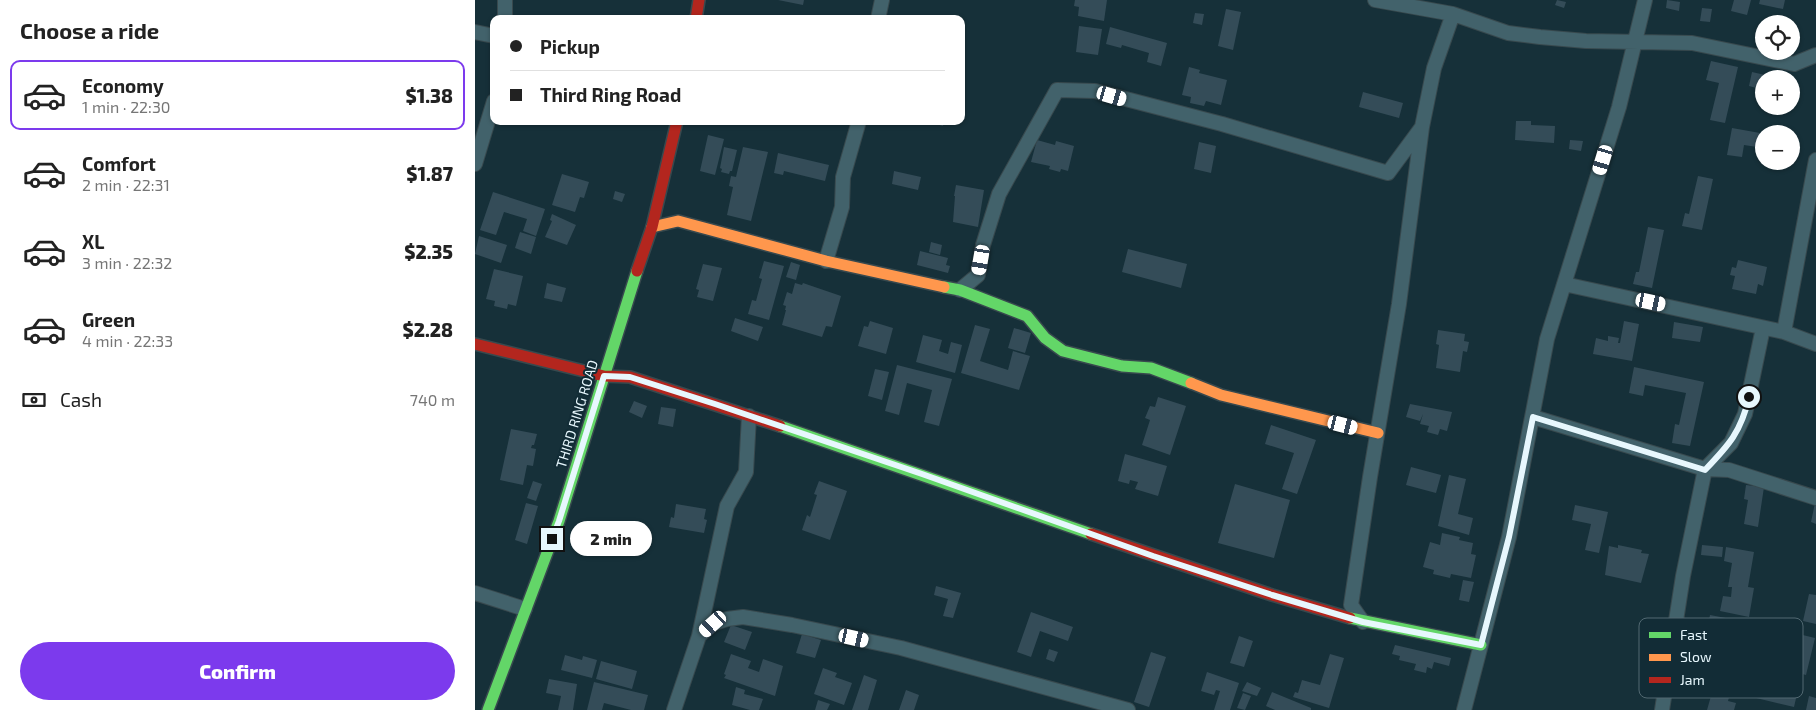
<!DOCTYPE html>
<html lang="en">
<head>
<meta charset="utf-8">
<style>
  :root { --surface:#fff; --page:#f6f6f6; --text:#222; --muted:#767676; --line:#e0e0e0; --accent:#7c3aed }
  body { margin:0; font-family:"Exo 2",sans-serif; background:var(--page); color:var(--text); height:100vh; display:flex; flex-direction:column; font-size:19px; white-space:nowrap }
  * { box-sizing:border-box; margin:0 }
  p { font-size:16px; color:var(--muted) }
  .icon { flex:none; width:28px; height:28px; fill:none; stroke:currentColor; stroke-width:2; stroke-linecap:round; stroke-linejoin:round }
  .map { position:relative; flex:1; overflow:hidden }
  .drawer { display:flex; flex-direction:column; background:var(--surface); width:475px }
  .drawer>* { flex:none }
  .guide { position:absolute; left:15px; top:15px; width:475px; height:110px; border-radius:10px; box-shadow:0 1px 4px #0004; display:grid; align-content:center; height:110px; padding:0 20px; background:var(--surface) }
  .tools { position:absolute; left:1280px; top:15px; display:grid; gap:10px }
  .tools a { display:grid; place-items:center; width:45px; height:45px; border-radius:50%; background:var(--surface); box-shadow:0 1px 4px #0004; font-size:25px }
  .end { position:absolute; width:22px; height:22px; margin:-11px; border:6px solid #e7f7fd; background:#111; box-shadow:0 0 0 2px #111 }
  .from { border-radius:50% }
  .bubble { position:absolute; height:35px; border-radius:18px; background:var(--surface); box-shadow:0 1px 4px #0004; font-size:16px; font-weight:800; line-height:35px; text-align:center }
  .car { position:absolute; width:15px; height:30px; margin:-15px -8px; border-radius:6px; box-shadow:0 0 4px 1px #0007; background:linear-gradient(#fff 24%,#345 0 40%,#fff 0 76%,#345 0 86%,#fff 0) }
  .guide b { display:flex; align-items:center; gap:18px; height:48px; font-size:19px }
  .guide b+b { border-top:1px solid var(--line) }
  .guide i { width:12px; height:12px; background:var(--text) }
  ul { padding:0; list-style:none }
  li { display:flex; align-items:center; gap:15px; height:70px; margin:0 10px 8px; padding:0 10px; border:2px solid transparent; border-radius:10px }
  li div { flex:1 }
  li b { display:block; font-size:19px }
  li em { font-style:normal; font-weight:800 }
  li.current { border-color:var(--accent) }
  li>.icon { width:45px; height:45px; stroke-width:1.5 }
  h2 { padding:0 20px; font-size:22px; line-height:60px }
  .pay { display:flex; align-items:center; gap:12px; height:55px; padding:0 20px; font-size:19px }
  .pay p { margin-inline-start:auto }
  .primary-button { display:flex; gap:10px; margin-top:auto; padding:10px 20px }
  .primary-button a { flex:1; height:58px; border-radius:30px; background:var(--accent); color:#fff; font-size:20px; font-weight:800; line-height:58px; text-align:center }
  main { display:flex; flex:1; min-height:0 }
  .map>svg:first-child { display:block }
  .building { fill:#344c58 }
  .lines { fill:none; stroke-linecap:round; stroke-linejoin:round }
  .street-casing { stroke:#38494e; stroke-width:16 }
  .fast-casing { stroke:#38494e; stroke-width:14 }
  .slow-casing { stroke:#38494e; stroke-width:14 }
  .jam-casing { stroke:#38494e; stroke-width:14 }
  .street { stroke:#42626b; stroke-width:14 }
  .fast { stroke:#63d668; stroke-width:11 }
  .slow { stroke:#ff974d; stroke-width:11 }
  .jam { stroke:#b3261e; stroke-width:11 }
  .route { stroke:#e7f7fd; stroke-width:6 }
  .labels { text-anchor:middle; stroke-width:4; stroke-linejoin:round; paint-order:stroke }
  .street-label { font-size:14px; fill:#e7f7fd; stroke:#122c36 }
  .key { fill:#122c36; stroke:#526972; stroke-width:1 }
  .key-label { font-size:14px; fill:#e7f7fd }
</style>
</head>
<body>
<main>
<section class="drawer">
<h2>Choose a ride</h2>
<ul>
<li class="current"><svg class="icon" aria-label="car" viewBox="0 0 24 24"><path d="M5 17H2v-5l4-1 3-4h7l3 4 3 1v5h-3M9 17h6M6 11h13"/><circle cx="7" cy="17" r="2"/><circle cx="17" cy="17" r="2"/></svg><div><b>Economy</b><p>1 min · 22:30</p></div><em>$1.38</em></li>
<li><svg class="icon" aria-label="car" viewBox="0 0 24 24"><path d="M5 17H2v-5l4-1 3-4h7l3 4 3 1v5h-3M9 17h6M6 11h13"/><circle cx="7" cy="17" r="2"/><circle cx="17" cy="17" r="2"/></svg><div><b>Comfort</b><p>2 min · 22:31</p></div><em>$1.87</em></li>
<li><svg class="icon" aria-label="car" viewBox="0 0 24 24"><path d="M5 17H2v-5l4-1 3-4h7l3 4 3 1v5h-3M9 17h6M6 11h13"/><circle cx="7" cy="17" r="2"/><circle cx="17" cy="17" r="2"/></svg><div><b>XL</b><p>3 min · 22:32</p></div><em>$2.35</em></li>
<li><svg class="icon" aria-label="car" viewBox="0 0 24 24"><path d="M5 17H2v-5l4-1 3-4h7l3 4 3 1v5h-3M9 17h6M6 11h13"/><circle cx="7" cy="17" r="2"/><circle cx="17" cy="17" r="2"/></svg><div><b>Green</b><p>4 min · 22:33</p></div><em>$2.28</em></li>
</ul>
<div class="pay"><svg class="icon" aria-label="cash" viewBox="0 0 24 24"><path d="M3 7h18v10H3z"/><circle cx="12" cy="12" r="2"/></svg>Cash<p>740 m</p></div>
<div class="primary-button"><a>Confirm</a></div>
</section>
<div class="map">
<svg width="1341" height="710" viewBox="0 0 1341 710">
  <rect width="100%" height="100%" fill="#163039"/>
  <!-- building -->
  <path class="building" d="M303 0H329L328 5Z
    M600 0H632L629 21 603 16 604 7 599 6Z
    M1082 0 1091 2 1089 8 1080 5Z
    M1192 0 1205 2 1204 11 1191 8Z
    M1259 0H1276L1272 15 1256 11Z
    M1285 0H1310L1308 9 1284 4Z
    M1227 8 1237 9 1235 22 1225 21Z
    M751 9 766 12 758 50 743 46Z
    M720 13 729 14 727 25 718 23Z
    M604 26 627 29 623 55 601 52Z
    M635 27 692 43 686 66 672 62 674 53 647 45 646 48 631 44Z
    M1236 61 1263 67 1250 123 1235 120 1244 83 1231 80Z
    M714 67 725 70 724 73 752 80 746 105 731 101 729 106 715 103 716 97 707 95Z
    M1277 72 1303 78V79H1289V90L1274 86Z
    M888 92 928 103 924 118 884 107Z
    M450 121H469L468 126Z
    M1041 121H1056V125L1080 126 1079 143 1040 140Z
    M1257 128 1285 133 1282 147 1269 145 1267 157 1252 155Z
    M233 135 249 139 240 175 225 171Z
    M562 140 580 145 581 141 599 146 593 171 586 169 585 172 574 169 575 166 556 162Z
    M1095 140 1108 141 1106 151 1094 149Z
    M724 142 741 146 736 173 719 169Z
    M249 147 262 150 257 171H255L254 174 246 172 247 169 245 168Z
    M268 147 293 152 276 221 252 215 258 187 254 186 256 176 261 177Z
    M303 153 354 165 350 181 309 171 308 175 299 173Z
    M419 171 446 177 443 190 417 184Z
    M87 174 114 182 109 198 105 197 100 212 77 205Z
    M1223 176 1238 179 1227 230 1207 226 1210 213 1214 214Z
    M481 185 509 190 503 227 478 222 480 196H479Z
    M140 191 150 194 147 202 138 199Z
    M18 192 70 209 61 236 48 231 52 219 29 212 21 235 5 230Z
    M77 214 101 225 92 245 70 237 77 221 75 220Z
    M1173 227 1189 230 1177 288 1158 284 1161 272H1164Z
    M45 232 61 237 56 254 40 248Z
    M4 236 32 245 26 263 0 254Z
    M456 242 467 245 465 255 454 252Z
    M653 249 712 264 706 288 647 272Z
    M445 251 473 258 471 265 475 266 473 273 442 265Z
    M1263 260 1292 267 1288 286 1283 284 1281 294 1257 289 1260 276 1255 275 1257 267 1261 268Z
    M289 261 309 266 294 320 273 314 277 300 281 301 287 279 284 278Z
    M316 262 325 265 321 280 311 277Z
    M228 264 247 268 238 301 222 297 224 290 221 289Z
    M19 269 48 276 41 306 33 304 32 309 19 306 20 301 11 299Z
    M72 283 91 288 87 302 69 298Z
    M320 283 327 285 328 283 366 296 357 327 351 326 347 337 307 325 311 310H310L311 306 308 305 312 292 317 294Z
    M260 318 288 327 283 341 256 331Z
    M395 321 418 328 411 354 383 346 389 326 393 327Z
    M1149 321 1164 324 1157 361 1118 354 1121 338 1133 341V336L1144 338 1143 343H1145Z
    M1199 322 1228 327 1225 342 1197 338Z
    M500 325 515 329 505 361 533 370 538 351 555 356 544 390 486 373Z
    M539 328 556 333 550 353 533 348Z
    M963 330 990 334 989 341 994 342 992 352 988 351 985 372 961 368 964 345 961 344Z
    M448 335 467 340 464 351 473 354 476 342 487 345 480 373 441 362Z
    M422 365 477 379 464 426 449 422 457 390 432 383 424 415 410 411Z
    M1159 367 1229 382 1215 446 1197 443 1200 424 1204 425 1211 393 1170 385 1168 396 1154 393Z
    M400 369 414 372 407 400 393 396Z
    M683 397 711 406 695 455 667 445 675 420 670 418 675 406 680 407Z
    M159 401 172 406 167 418 154 412Z
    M935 404 977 412 972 431 965 429 963 435 952 432 954 426 945 424 948 414 945 421 931 417Z
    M186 407 201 409 198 427 183 424Z
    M796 425 841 440 822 494 807 489 819 453 790 444Z
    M36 429 62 434 59 445H57L56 448 61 449 58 466 52 465 48 485 25 480Z
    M650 454 692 466 683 496 660 489 663 482 655 480 654 484 643 481Z
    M936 467 966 475 961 493 931 485Z
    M974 475 991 479 983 514 998 518 994 535 963 526Z
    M58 481 67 484 61 501 52 498Z
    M344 481 372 491 355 540 327 530 332 515 335 517 342 495 339 494Z
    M760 484 815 500 799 558 743 543Z
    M1271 485 1289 487 1283 527 1269 524 1273 500 1269 499Z
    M51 503 63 506 52 544 40 540Z
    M1340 503H1341V524L1336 522Z
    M201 504 231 509 229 519 232 520 229 533 194 527 196 517 199 518Z
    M1100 505 1133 512 1124 553 1110 550 1116 524 1097 520Z
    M967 533 985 537 984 540 998 543 996 554 1001 555 996 578 976 574 975 578 958 574 959 570 948 567 955 542 965 545Z
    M1143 545 1167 550 1166 553 1174 554 1166 583 1130 575 1134 546 1143 548Z
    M1227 545 1248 547 1247 557 1226 555Z
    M1251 547 1279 552 1273 587 1279 588 1274 617 1245 611 1248 596 1256 597 1257 587H1253L1257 563 1249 561Z
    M988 580 999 582 994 602 984 600Z
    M461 586 486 593 478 618 468 616 473 599 459 595Z
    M1334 594 1341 595V624L1328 621Z
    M556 612 598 627 593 641 565 631 556 657 542 652Z
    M1235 615 1272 622 1264 661 1249 658 1254 634 1232 629Z
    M256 625 277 632 270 650 249 642Z
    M1303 629 1340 638 1331 675 1316 671 1322 649 1300 643Z
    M327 634 346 640 340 658 321 653Z
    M764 636 778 641 769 667 755 663Z
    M920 645 976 658 974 666 959 662 957 669 952 667 951 673 939 670 941 664 924 660 925 656 917 654Z
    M574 649 583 652 579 662 571 659Z
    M676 652 691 657 674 707 659 702Z
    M256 654 276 661 273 668 284 672 288 659 308 666 300 696 249 678 251 675 249 674Z
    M855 654 869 658 854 708 818 697 820 692 823 693 827 680 845 685Z
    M90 655 107 660 108 656 122 660 117 678 86 670Z
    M126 661 162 671 157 689 121 679Z
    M1222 666 1260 676 1253 701 1261 703 1259 710H1232L1236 696 1240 697 1243 686 1219 679Z
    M348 668 362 673 360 677 377 683 369 705 339 694Z
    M732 672 764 683 755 710H739L745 691 741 690 739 695 726 691Z
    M389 675 402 680 393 710H377Z
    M74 679 102 684 98 710H83L86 696 71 693Z
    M119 682 173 695 169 710H156L129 703 127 710H112Z
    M772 682 786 688 782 696 767 691Z
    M1280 683 1322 694 1319 707 1277 697Z
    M261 687 270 690 269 694 288 699 284 710H275L257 705Z
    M431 690 444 695 439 710H424Z
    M797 692 836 708V710H800L791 706Z
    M768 693 776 696 770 710 762 708Z
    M1334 696 1341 698V710H1331Z
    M343 700 355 704 352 710H340Z"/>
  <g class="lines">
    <defs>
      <path id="street" d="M30 0V19
        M900 0 978 14 1033 33 1065 37 1111 41 1217 43 1319 64 1341 55
        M403 19 407 0
        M0 32 19 36
        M0 164 19 101
        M351 261 367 207 368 177 384 121
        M1089 284 1309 332 1341 344
        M485 290 503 275 508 245 524 194 582 90 620 91 747 124 913 173 947 127
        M1309 332 1341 160
        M1058 417 1230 469 1254 470 1341 498
        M0 593 50 609
        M888 622 876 605 895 477 924 304 947 127 959 68 978 14
        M224 636 252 506 271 472 274 416
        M199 710 224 636 237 624 252 619 268 617 317 625 426 648 653 710
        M989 710 1034 537 1072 339 1144 107 1170 0
        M1187 710 1208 576 1230 469 1256 443 1270 414 1288 328"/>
      <path id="fast" d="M469 287 485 290 552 316 570 338 588 351 647 366 676 368 716 383
        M305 426 616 534
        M875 618 1006 645
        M13 710 84 521 162 271"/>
      <path id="slow" d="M177 227 203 221 351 261 469 287
        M716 383 746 395 903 433"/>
      <path id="jam" d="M221 19 224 0
        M162 271 177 227 202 121
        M0 344 129 376 155 377 305 426
        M616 534 797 595 875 618"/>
    </defs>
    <!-- street casing -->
    <use href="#street" class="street-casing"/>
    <!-- fast casing -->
    <use href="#fast" class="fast-casing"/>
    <!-- slow casing -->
    <use href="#slow" class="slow-casing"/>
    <!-- jam casing -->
    <use href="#jam" class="jam-casing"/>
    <!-- street -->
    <use href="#street" class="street"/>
    <!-- fast -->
    <use href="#fast" class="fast"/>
    <!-- slow -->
    <use href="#slow" class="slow"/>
    <!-- jam -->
    <use href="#jam" class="jam"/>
  </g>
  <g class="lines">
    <!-- route -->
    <path class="route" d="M77 539 84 521 129 376 155 377 240 404 447 474 678 556 797 595 888 622 1006 645 1034 537 1058 417 1230 470C1254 445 1266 432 1274 397"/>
  </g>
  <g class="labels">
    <!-- street labels -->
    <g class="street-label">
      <text transform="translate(102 414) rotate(-73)" y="5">THIRD RING ROAD</text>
    </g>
  </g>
  <!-- legend -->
  <rect x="1164" y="618" width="164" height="80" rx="8" class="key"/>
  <rect x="1174" y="632" width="22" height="6" fill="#63d668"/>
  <rect x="1174" y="654" width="22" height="7" fill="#ff974d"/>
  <rect x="1174" y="677" width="22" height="6" fill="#b3261e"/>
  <g class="key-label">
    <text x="1205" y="640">Fast</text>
    <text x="1205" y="662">Slow</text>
    <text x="1205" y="685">Jam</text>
  </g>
</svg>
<div class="tools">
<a><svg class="icon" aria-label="locate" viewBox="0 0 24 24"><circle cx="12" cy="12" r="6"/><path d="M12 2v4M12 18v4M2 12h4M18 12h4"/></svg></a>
<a>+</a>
<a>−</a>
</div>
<i class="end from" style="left:1274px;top:397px"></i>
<i class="end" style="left:77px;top:539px"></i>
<div class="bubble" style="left:95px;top:521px;width:82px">2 min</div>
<i class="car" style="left:637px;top:96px;rotate:106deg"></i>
<i class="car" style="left:1128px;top:160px;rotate:197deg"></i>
<i class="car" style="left:506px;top:260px;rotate:190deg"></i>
<i class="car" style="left:1176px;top:302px;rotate:102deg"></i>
<i class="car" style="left:868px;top:425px;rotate:104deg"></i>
<i class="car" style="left:238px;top:624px;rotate:228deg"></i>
<i class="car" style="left:379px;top:638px;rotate:103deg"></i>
<div class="guide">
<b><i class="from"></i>Pickup</b>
<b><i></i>Third Ring Road</b>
</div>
</div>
</main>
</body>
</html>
